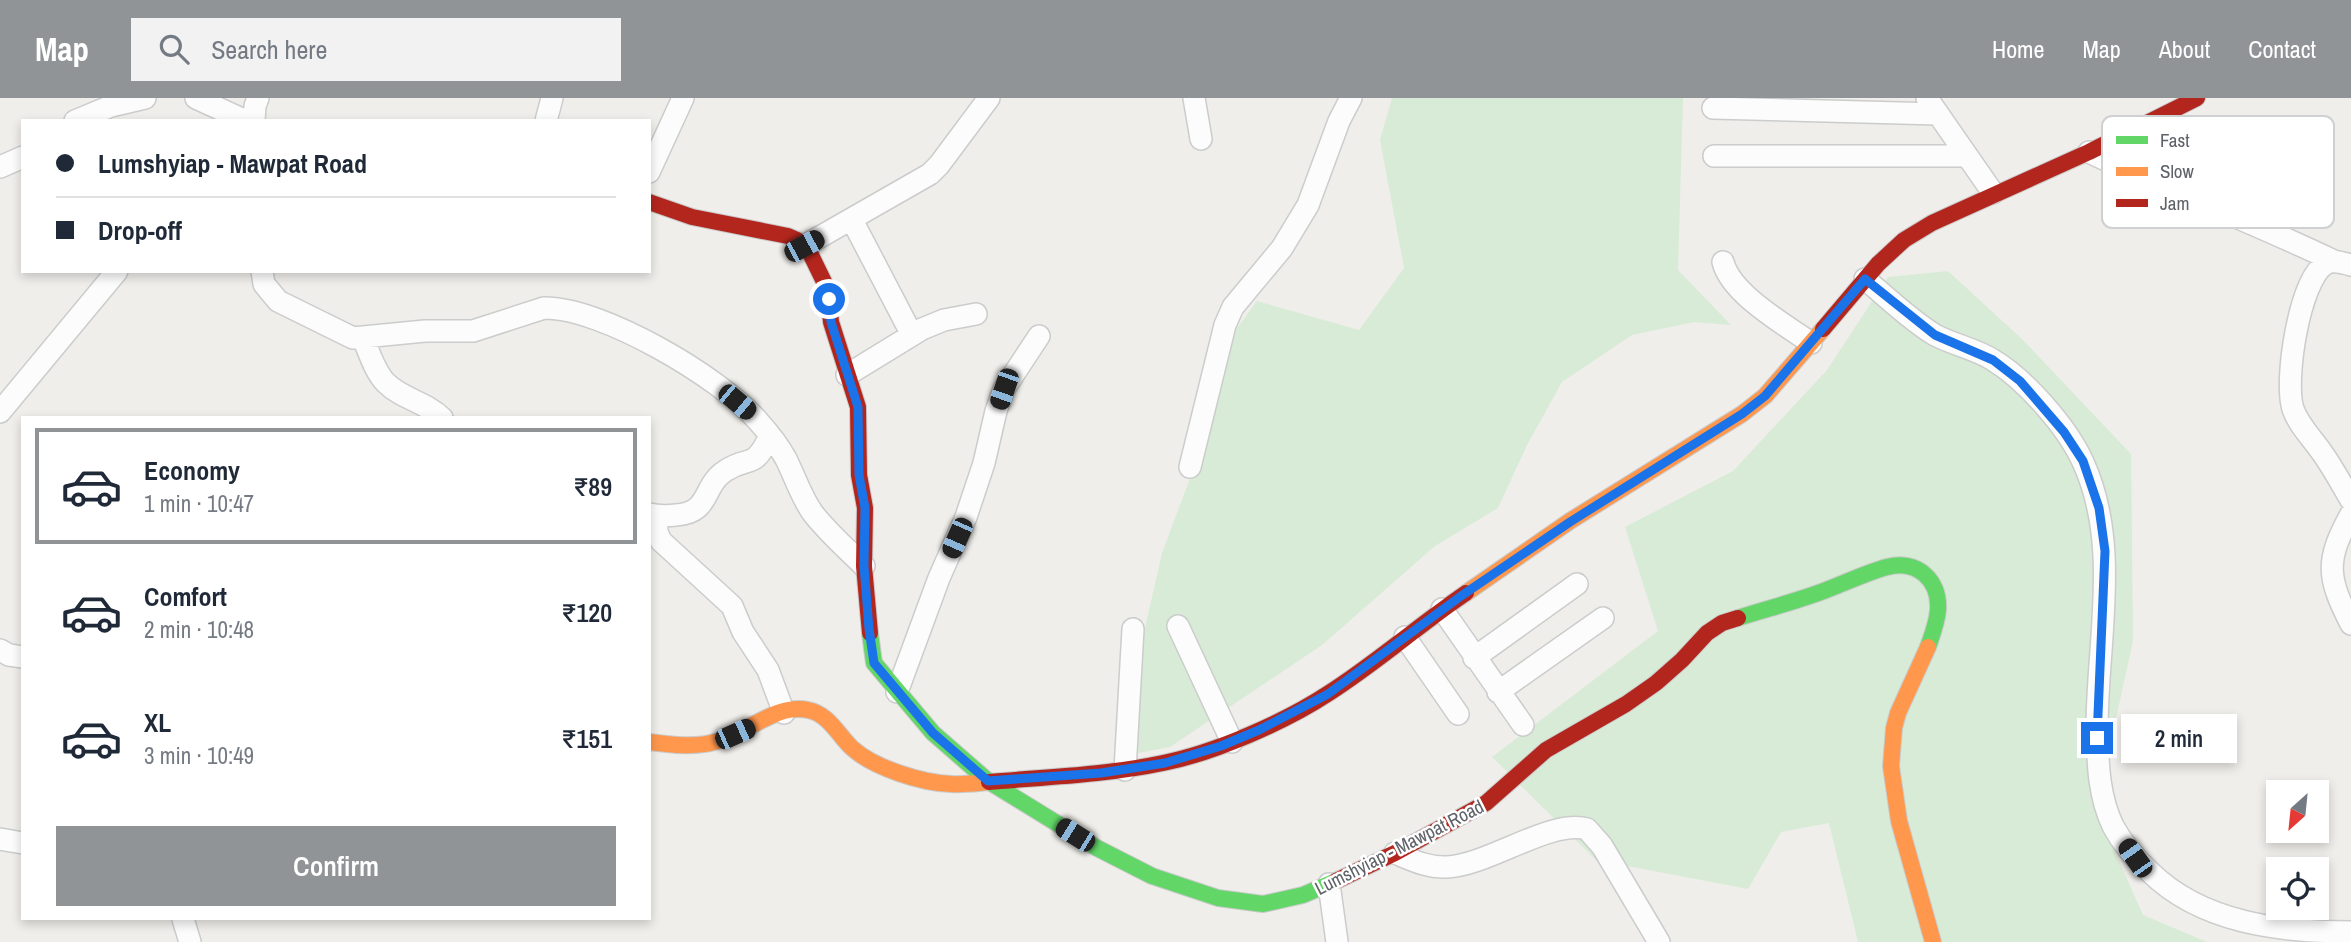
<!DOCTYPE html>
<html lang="en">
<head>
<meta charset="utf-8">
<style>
  :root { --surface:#fff; --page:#f2f2f3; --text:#1f2937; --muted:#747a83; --line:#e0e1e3; --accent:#919496 }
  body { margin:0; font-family:"Archivo Narrow",sans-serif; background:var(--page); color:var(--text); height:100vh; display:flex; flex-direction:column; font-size:26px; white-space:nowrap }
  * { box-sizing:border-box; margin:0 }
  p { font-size:23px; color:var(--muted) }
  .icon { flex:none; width:38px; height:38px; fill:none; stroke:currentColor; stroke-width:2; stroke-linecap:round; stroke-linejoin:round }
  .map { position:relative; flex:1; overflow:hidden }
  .sheet { position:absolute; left:21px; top:318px; width:630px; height:504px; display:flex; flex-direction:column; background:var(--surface); border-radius:0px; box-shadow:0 4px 10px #0003 }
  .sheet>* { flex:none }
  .top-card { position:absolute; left:21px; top:21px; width:630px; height:154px; border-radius:0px; box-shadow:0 4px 10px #0003; display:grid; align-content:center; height:154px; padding:0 35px; background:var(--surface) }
  .needle { width:46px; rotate:207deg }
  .fabs { position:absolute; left:2266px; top:682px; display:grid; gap:14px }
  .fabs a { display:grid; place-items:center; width:63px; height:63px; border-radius:0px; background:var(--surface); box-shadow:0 4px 10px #0003; font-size:35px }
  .end { position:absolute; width:32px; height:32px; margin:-16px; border:9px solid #1a73e8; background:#fff; box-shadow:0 0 0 4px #fff }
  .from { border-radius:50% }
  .bubble { position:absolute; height:49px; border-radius:0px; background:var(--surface); box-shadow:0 4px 10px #0003; font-size:23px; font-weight:600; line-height:49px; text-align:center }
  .car { position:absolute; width:21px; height:42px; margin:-21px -10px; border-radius:9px; box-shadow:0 0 5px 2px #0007; background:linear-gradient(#222 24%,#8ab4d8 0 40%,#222 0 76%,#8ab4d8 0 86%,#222 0) }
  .top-card b { display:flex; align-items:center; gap:24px; height:66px; font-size:26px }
  .top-card b+b { border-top:2px solid var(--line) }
  .top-card i { width:18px; height:18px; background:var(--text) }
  ul { padding:12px 0 0; list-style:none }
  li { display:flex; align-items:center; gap:21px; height:116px; margin:0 14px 10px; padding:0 21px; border:4px solid transparent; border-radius:0px }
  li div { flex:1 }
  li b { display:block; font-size:26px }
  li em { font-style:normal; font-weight:600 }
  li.on { border-color:var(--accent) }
  li>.icon { width:63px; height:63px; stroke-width:1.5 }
  .button { display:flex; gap:14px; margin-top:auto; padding:14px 35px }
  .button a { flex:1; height:80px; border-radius:0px; background:var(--accent); color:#fff; font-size:28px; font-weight:600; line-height:80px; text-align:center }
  header { display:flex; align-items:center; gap:42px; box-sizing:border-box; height:98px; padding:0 35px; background:var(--accent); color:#fff }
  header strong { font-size:33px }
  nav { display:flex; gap:38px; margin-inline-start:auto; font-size:24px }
  .search { width:490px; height:63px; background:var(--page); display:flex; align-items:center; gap:18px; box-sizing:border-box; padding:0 24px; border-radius:0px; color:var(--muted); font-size:26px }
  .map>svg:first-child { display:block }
  .green { fill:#d8ebd6 }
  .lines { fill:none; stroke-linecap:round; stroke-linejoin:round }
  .street-casing { stroke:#cbcccc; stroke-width:24 }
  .fast-casing { stroke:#cacacb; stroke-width:18 }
  .slow-casing { stroke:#cacacb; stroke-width:18 }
  .jam-casing { stroke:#cacacb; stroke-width:18 }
  .street { stroke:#fdfcfc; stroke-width:21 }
  .fast { stroke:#63d668; stroke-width:16 }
  .slow { stroke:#ff974d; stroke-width:16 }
  .jam { stroke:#b3261e; stroke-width:16 }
  .route { stroke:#1a73e8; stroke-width:9 }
  .labels { text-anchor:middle; stroke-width:5; stroke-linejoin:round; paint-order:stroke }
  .street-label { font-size:19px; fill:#5f6368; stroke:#fff }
  .key { fill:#fff; stroke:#cfd0d2; stroke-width:2 }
  .key-label { font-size:19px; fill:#5f6368 }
</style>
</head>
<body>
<header>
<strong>Map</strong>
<div class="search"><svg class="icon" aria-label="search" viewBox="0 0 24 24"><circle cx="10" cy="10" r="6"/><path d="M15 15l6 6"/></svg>Search here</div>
<nav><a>Home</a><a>Map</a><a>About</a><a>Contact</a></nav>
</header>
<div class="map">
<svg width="2351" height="844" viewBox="0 0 2351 844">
  <rect width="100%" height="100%" fill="#efeeea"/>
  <!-- green -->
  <path class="green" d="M1392 0H1683L1678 172 1731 227 1694 224 1632 237 1562 284 1527 347 1498 410 1435 448 1322 547 1170 649 1122 658 1140 552 1162 455 1195 367 1227 244 1257 203 1359 232 1404 170 1380 42Z
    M1948 173 2023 242 2131 356 2133 543 2096 711 2143 817 2207 844H1858L1829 725 1781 734 1748 791 1596 762 1492 659 1658 533 1625 429 1733 373 1827 272 1888 179Z"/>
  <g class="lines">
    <defs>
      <path id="street" d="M196 0 246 23
        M1194 0 1201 41
        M1927 0 1993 95
        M1713 10 1938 16
        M75 23 111 8 145 0
        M254 23 255 8 258 0
        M546 23 552 0
        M2089 54C2170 93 2253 124 2334 163
        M1714 58H1967
        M0 69 23 59
        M649 74 683 0
        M852 122 912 237
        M804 148 930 76 939 67 989 0
        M1723 164C1731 196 1784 226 1811 245
        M2351 167C2343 165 2333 161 2325 166 2299 183 2284 283 2293 311 2299 328 2313 341 2323 356 2333 370 2342 387 2351 402
        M262 173 264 186 278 203 353 240 425 233H473L544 210C601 209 720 279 758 323 768 334 779 348 786 361 795 379 801 398 812 414 827 434 847 451 864 468
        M1865 181C1888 200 1910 222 1935 237 1954 247 1976 251 1993 262 2026 282 2067 329 2083 364 2122 449 2096 547 2097 636 2098 668 2099 699 2113 728 2122 745 2136 761 2150 774 2202 825 2280 834 2351 834
        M363 240C369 254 375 274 386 285 402 301 426 304 442 320
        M847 277 922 231 944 222 976 216
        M0 314 117 173
        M1190 369 1225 227 1233 209 1282 150 1308 107 1339 23 1351 0
        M649 416C658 418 667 418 676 417 711 415 702 388 725 373 751 356 752 374 770 338
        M2351 416C2325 463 2327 479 2351 526
        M656 418 657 434 661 443 732 508 743 534 768 572 784 615
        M1442 511 1523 627
        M1178 528 1232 644
        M1405 539 1458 616
        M0 552 9 557 23 559
        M1474 560 1577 486
        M897 594 939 480 966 419 984 365 996 313 1004 291 1039 238
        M1498 594 1603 520
        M1125 672 1133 531
        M0 741 23 745
        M1395 755C1412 762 1428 770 1447 769 1489 767 1550 721 1587 731L1602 748 1659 844
        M1329 786 1337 844
        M183 821 190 844"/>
      <path id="fast" d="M1738 520C1766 511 1794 504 1821 494 1843 486 1865 475 1887 469 1917 461 1940 482 1938 512 1937 525 1932 537 1928 549
        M870 535 874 565 933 635 988 683 1097 750 1152 778 1218 800 1263 806 1303 797 1336 783"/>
      <path id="slow" d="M1466 495 1570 423 1742 316 1765 298 1823 231
        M1928 549 1898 615 1894 630 1891 668 1899 723 1933 844
        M649 644C672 647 696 650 718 643 747 635 777 605 808 612 829 616 838 637 852 650 874 670 922 685 951 686 964 687 977 685 989 684"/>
      <path id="jam" d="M649 104 692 119 788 138 797 142 810 155 828 192 831 224 858 309 859 377 865 410 864 468 870 535
        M1823 231 1878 166 1904 142 1932 125 2089 54 2197 0
        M989 684C1047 679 1106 677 1163 665 1214 655 1285 624 1329 595 1376 565 1419 527 1466 495
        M1336 783 1395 755 1486 705 1546 652 1626 606 1656 585 1682 562 1707 535 1722 525 1738 520"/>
    </defs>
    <!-- street casing -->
    <use href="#street" class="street-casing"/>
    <!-- fast casing -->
    <use href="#fast" class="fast-casing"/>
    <!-- slow casing -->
    <use href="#slow" class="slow-casing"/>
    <!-- jam casing -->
    <use href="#jam" class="jam-casing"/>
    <!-- street -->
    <use href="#street" class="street"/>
    <!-- fast -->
    <use href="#fast" class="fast"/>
    <!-- slow -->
    <use href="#slow" class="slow"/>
    <!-- jam -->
    <use href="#jam" class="jam"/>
  </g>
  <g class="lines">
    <!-- route -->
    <path class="route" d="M829 201 831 224 858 309 859 377 865 410 864 468 869 531 874 565 933 635 988 683 1101 675 1165 665 1221 648 1259 632 1328 596 1461 498 1570 424 1742 316 1765 298 1865 181 1935 237 1993 262 2020 283 2064 334 2083 363 2099 410 2105 453 2097 640"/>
  </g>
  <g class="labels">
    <!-- street labels -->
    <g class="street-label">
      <text transform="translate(1399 749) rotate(-27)" y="7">Lumshyiap - Mawpat Road</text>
    </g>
  </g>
  <!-- legend -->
  <rect x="2102" y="18" width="232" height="112" rx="10" class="key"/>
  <rect x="2116" y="38" width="32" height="8" fill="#63d668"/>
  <rect x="2116" y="69" width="32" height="9" fill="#ff974d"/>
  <rect x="2116" y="101" width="32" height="8" fill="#b3261e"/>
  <g class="key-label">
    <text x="2160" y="49">Fast</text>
    <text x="2160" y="80">Slow</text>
    <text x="2160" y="112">Jam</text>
  </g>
</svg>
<div class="fabs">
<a><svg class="needle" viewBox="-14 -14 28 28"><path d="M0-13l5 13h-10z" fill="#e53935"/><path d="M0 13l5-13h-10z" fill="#747a83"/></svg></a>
<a><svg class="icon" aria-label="locate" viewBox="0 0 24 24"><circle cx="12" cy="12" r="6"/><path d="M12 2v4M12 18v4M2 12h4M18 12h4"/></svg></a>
</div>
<i class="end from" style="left:829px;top:201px"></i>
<i class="end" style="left:2097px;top:640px"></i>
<div class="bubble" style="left:2121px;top:616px;width:116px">2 min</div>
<i class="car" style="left:804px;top:148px;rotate:62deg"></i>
<i class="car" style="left:1004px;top:291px;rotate:199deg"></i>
<i class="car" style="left:737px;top:304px;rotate:130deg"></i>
<i class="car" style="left:957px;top:440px;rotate:204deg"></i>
<i class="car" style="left:735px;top:636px;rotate:66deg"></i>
<i class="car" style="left:1075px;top:737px;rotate:302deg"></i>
<i class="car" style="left:2135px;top:760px;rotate:325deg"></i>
<div class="top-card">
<b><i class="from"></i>Lumshyiap - Mawpat Road</b>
<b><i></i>Drop-off</b>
</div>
<section class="sheet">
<ul>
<li class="on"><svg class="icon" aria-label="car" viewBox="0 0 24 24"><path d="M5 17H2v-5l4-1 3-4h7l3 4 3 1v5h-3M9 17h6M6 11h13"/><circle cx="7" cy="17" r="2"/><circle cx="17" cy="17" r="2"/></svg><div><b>Economy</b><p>1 min · 10:47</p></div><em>₹89</em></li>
<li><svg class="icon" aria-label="car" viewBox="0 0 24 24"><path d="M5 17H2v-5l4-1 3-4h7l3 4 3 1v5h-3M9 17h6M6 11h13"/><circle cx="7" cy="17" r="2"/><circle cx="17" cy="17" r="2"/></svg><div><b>Comfort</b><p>2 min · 10:48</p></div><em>₹120</em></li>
<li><svg class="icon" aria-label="car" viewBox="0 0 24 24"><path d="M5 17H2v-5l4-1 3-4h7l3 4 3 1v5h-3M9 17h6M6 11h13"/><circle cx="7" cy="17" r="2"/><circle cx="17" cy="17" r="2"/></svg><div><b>XL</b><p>3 min · 10:49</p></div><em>₹151</em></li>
</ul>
<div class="button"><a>Confirm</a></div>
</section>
</div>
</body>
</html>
